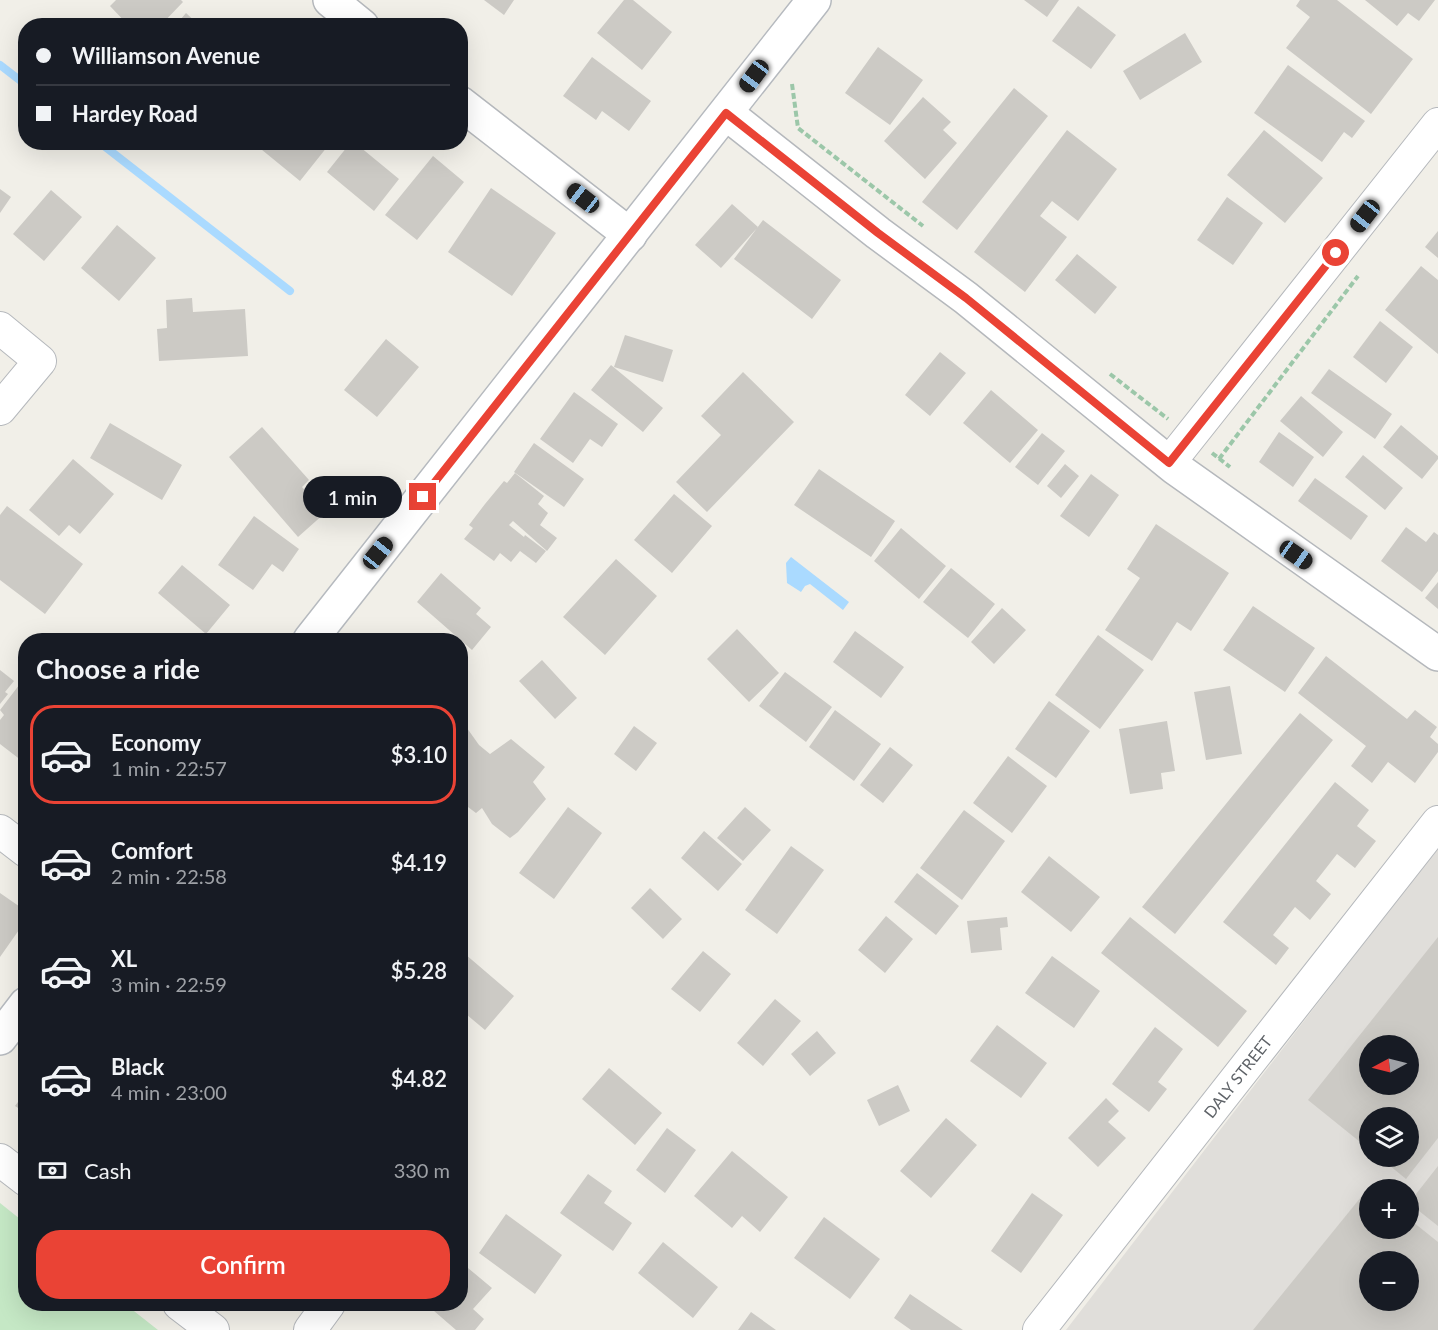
<!DOCTYPE html>
<html lang="en">
<head>
<meta charset="utf-8">
<style>
  :root { --surface:#171b24; --page:#242831; --text:#f1f3f6; --muted:#9ea1a6; --line:#363941; --accent:#ea4335 }
  body { margin:0; font-family:Lato,sans-serif; background:var(--page); color:var(--text); height:100vh; display:flex; flex-direction:column; font-size:22px; white-space:nowrap }
  * { box-sizing:border-box; margin:0 }
  p { font-size:20px; color:var(--muted) }
  .icon { flex:none; width:33px; height:33px; fill:none; stroke:currentColor; stroke-width:2; stroke-linecap:round; stroke-linejoin:round }
  .map { position:relative; flex:1; overflow:hidden }
  .sheet { position:absolute; left:18px; top:633px; width:450px; height:678px; display:flex; flex-direction:column; background:var(--surface); border-radius:24px; box-shadow:0 6px 24px #0002 }
  .sheet>* { flex:none }
  .hud { position:absolute; left:18px; top:18px; width:450px; height:132px; border-radius:24px; box-shadow:0 6px 24px #0002; display:grid; align-content:center; height:132px; padding:0 18px; background:var(--surface) }
  .needle { width:39px; rotate:263deg }
  .tools { position:absolute; left:1359px; top:1035px; display:grid; gap:12px }
  .tools a { display:grid; place-items:center; width:60px; height:60px; border-radius:50%; background:var(--surface); box-shadow:0 6px 24px #0002; font-size:30px }
  .end { position:absolute; width:27px; height:27px; margin:-14px; border:8px solid #ea4335; background:#fff; box-shadow:0 0 0 3px #fff }
  .from { border-radius:50% }
  .bubble { position:absolute; height:42px; border-radius:21px; background:var(--surface); box-shadow:0 6px 24px #0002; font-size:20px; font-weight:600; line-height:42px; text-align:center }
  .car { position:absolute; width:18px; height:36px; margin:-18px -9px; border-radius:8px; box-shadow:0 0 4px 2px #0007; background:linear-gradient(#222 24%,#8ab4d8 0 40%,#222 0 76%,#8ab4d8 0 86%,#222 0) }
  .hud b { display:flex; align-items:center; gap:21px; height:57px; font-size:22px }
  .hud b+b { border-top:2px solid var(--line) }
  .hud i { width:15px; height:15px; background:var(--text) }
  ul { padding:0; list-style:none }
  li { display:flex; align-items:center; gap:18px; height:99px; margin:0 12px 9px; padding:0 6px; border:3px solid transparent; border-radius:24px }
  li div { flex:1 }
  li b { display:block; font-size:22px }
  li em { font-style:normal; font-weight:600 }
  li.active { border-color:var(--accent) }
  li>.icon { width:54px; height:54px; stroke-width:1.5 }
  h2 { padding:0 18px; font-size:27px; line-height:72px }
  .pay { display:flex; align-items:center; gap:15px; height:66px; padding:0 18px; font-size:22px }
  .pay p { margin-inline-start:auto }
  .cta { display:flex; gap:12px; margin-top:auto; padding:12px 18px }
  .cta a { flex:1; height:69px; border-radius:24px; background:var(--accent); color:#fff; font-size:24px; font-weight:600; line-height:69px; text-align:center }
  .map>svg:first-child { display:block }
  .industrial { fill:#e0deda; fill-rule:evenodd }
  .green { fill:#c5e8c5 }
  .water { fill:#aadaff }
  .lines { fill:none; stroke-linecap:round; stroke-linejoin:round }
  .stream { stroke:#aadaff; stroke-width:8 }
  .building { fill:#cccac5; fill-rule:evenodd }
  .minor-casing { stroke:#b5b8bc; stroke-width:34 }
  .tertiary-casing { stroke:#b5b8bc; stroke-width:36 }
  .secondary-casing { stroke:#b6babf; stroke-width:36 }
  .path { stroke:#9cc7a9; stroke-width:4; stroke-dasharray:6 3; stroke-linecap:butt }
  .minor { stroke:#fff; stroke-width:32 }
  .tertiary { stroke:#fff; stroke-width:33 }
  .secondary { stroke:#fff; stroke-width:33 }
  .route { stroke:#ea4335; stroke-width:8 }
  .labels { text-anchor:middle; stroke-width:4.5; stroke-linejoin:round; paint-order:stroke }
  .street-label { font-size:16px; fill:#5f6368; stroke:#fff }
</style>
</head>
<body>
<div class="map">
<svg width="1438" height="1330" viewBox="0 0 1438 1330">
  <rect width="100%" height="100%" fill="#f1efe8"/>
  <!-- industrial -->
  <path class="industrial" d="M1438 847V1330H1066ZM1370 1046H1408V1084H1370ZM1370 1118H1408V1156H1370ZM1370 1190H1408V1228H1370ZM1370 1262H1408V1300H1370Z"/>
  <!-- green -->
  <path class="green" d="M0 1203 25 1223 26 1304H125L158 1330H0Z"/>
  <!-- water -->
  <path class="water" d="M791 557 849 602 843 610 810 584 805 586 801 592 787 583 786 563Z"/>
  <g class="lines">
    <!-- stream -->
    <path class="stream" d="M0 65 26 85
      M99 142 290 291"/>
  </g>
  <!-- building -->
  <path class="building" d="M116 0H181L183 2 160 26H129L110 6Z
    M484 0H514L504 15Z
    M624 0H633L672 32 642 70 597 33Z
    M1024 0H1059L1047 17Z
    M1300 0H1337L1413 59 1371 114 1286 48 1310 17 1296 6Z
    M1365 0H1435L1419 21 1408 13 1397 26Z
    M1078 6 1116 35 1091 69 1052 41Z
    M186 13 200 26H175Z
    M1185 33 1202 62 1140 100 1123 71Z
    M878 47 923 80 890 125 845 93Z
    M592 57 651 101 629 131 602 111 596 120 563 96Z
    M1288 65 1365 121 1352 138 1344 132 1322 162 1254 113Z
    M1014 88 1048 116 957 230 922 202Z
    M923 97 951 122 943 130 957 143 925 179 884 141Z
    M1067 130 1117 169 1078 221 1052 201 1040 216 1067 237 1025 292 974 252Z
    M1264 130 1323 178 1285 223 1227 175Z
    M258 142H331L300 181 256 145Z
    M351 142H354L399 179 374 211 327 172Z
    M433 156 464 182 417 240 385 215Z
    M491 188 556 233 512 296 448 252Z
    M0 189 11 197 0 213Z
    M51 190 82 217 44 261 13 234Z
    M1227 197 1263 223 1233 265 1197 240Z
    M732 204 758 227 721 268 695 245Z
    M763 220 841 280 812 319 734 259Z
    M117 225 156 258 119 301 81 268Z
    M1438 231V258L1425 247Z
    M1077 254 1117 287 1095 314 1055 280Z
    M1421 266 1438 280V354L1385 310Z
    M192 298 193 312 245 309 248 356 159 361 157 329 167 328 166 300Z
    M1380 321 1413 347 1386 383 1353 357Z
    M625 335 673 350 663 382 614 367Z
    M386 339 419 367 377 417 344 390Z
    M940 352 966 373 930 416 905 395Z
    M611 365 663 408 643 432 591 390Z
    M1329 369 1392 414 1375 439 1311 393Z
    M743 372 794 422 707 512 676 482 721 435 701 416Z
    M991 390 1038 430 1010 463 963 423Z
    M574 392 618 424 602 447 590 439 573 463 540 439Z
    M1301 396 1343 432 1323 457 1280 421Z
    M110 423 182 465 162 500 90 458Z
    M1401 425 1438 456V459L1422 479 1383 447Z
    M262 427 309 480 302 487 325 513 298 537 229 457Z
    M1279 432 1314 457 1293 487 1259 462Z
    M1042 433 1065 451 1038 485 1015 467Z
    M534 443 584 479 564 507 514 472Z
    M1363 455 1403 488 1385 510 1345 477Z
    M73 459 114 494 80 534 69 525 59 536 29 510Z
    M1065 464 1079 476 1061 498 1047 486Z
    M819 469 895 521 871 557 794 505Z
    M515 473 544 496 538 504 548 513 540 525 557 538 547 551 513 521 509 525 524 537 525 535 546 551 536 563 520 551 511 562 500 553 494 561 464 539 473 528 469 525 485 504 504 481 507 483Z
    M1091 474 1119 495 1089 537 1060 516Z
    M1315 478 1368 516 1351 540 1298 501Z
    M674 494 712 526 672 573 634 540Z
    M7 506 83 564 45 614 0 580V515Z
    M254 516 299 549 283 572 272 564 253 590 218 565Z
    M1156 524 1229 573 1191 631 1177 622 1152 661 1105 630 1140 578 1127 569Z
    M1406 527 1426 542 1434 532 1438 535V571L1422 592 1381 561Z
    M901 528 946 566 919 599 874 561Z
    M616 559 657 596 605 655 563 617Z
    M182 565 230 605 206 634 158 593Z
    M951 568 995 604 968 638 923 602Z
    M441 573 481 608 476 614 491 627 472 650 417 602Z
    M1438 582V609L1425 598Z
    M1253 606 1315 648 1285 692 1223 650Z
    M1002 608 1026 630 994 664 971 642Z
    M737 629 779 673 749 702 707 659Z
    M855 631 904 667 881 698 833 662Z
    M1098 635 1144 670 1100 729 1055 695Z
    M1326 656 1407 719 1415 710 1437 727 1430 737 1438 744V752L1415 783 1388 762 1372 783 1351 766 1366 746 1298 693Z
    M542 660 577 698 555 719 519 681Z
    M0 670 14 681 5 692 8 694 0 704Z
    M785 672 832 707 806 742 759 706Z
    M26 676V764L0 744V720L4 715 0 710Z
    M1230 686 1242 754 1206 760 1194 692Z
    M1049 701 1090 731 1056 778 1015 749Z
    M835 710 881 744 854 781 809 747Z
    M1300 713 1333 740 1175 934 1142 907Z
    M462 721 479 745 490 754 511 739 545 767 533 782 546 799 518 832 510 838 492 824 482 808 476 813 460 801Z
    M1167 721 1175 771 1161 773 1163 789 1130 794 1119 729Z
    M634 726 657 743 636 771 614 754Z
    M890 747 913 765 883 803 860 785Z
    M1008 756 1047 786 1012 833 973 803Z
    M1335 782 1369 810 1357 826 1376 841 1355 868 1337 854 1316 881 1331 894 1310 920 1295 907 1273 935 1289 948 1276 965 1223 922Z
    M568 807 602 833 554 899 519 873Z
    M745 807 771 830 743 861 717 838Z
    M964 810 1005 841 962 900 920 868Z
    M704 831 742 864 718 891 681 858Z
    M791 846 824 870 777 934 745 910Z
    M1049 856 1100 897 1071 932 1021 892Z
    M917 873 959 906 936 935 894 902Z
    M650 888 682 919 663 939 631 908Z
    M0 893 26 911V920L0 957Z
    M886 916 913 939 885 973 858 950Z
    M1007 917 1008 927 1000 928 1002 950 971 953 967 921Z
    M1130 917 1247 1011 1218 1047 1101 953Z
    M1438 937V1138L1406 1179 1378 1156H1408V1118H1370V1150L1308 1100ZM1370 1046H1408V1084H1370Z
    M703 951 731 974 700 1012 671 989Z
    M465 954 514 996 485 1030 460 1009V960Z
    M1052 956 1100 991 1074 1028 1025 993Z
    M775 999 801 1021 763 1066 737 1043Z
    M997 1025 1047 1063 1021 1098 970 1061Z
    M1155 1027 1183 1049 1158 1082 1167 1089 1149 1112 1112 1084Z
    M817 1031 836 1053 810 1076 791 1054Z
    M609 1068 662 1113 635 1145 582 1099Z
    M898 1085 910 1111 879 1126 867 1100Z
    M26 1091V1113L15 1106Z
    M1106 1098 1119 1111 1108 1122 1126 1138 1098 1167 1068 1138Z
    M946 1118 977 1145 931 1198 900 1171Z
    M667 1128 696 1150 665 1193 636 1170Z
    M732 1151 788 1197 760 1232 742 1216 732 1228 694 1196Z
    M1438 1166V1226L1409 1203Z
    M588 1174 612 1191 604 1203 632 1223 613 1251 560 1213Z
    M1370 1186 1374 1190H1370V1228H1408V1218L1438 1242V1330H1253ZM1370 1262H1408V1300H1370Z
    M1032 1193 1063 1215 1021 1273 991 1251Z
    M506 1214 562 1255 535 1294 479 1253Z
    M824 1217 880 1259 850 1299 794 1258Z
    M663 1242 718 1287 693 1318 638 1273Z
    M462 1263 492 1288 473 1309 484 1319 475 1330H456L426 1304H460V1264Z
    M910 1294 963 1330H911L894 1318Z
    M751 1312 776 1330H738Z"/>
  <g class="lines">
    <defs>
      <g id="minor">
        <path d="M0 328 40 361 0 409"/>
        <path d="M1169 463 1438 124"/>
        <path d="M0 831 26 851"/>
        <path d="M0 1160 26 1180"/>
        <path d="M179 1304 213 1330"/>
        <path d="M310 1330 329 1304"/>
        <path id="s1" d="M1039 1330 1438 822"/>
      </g>
      <path id="tertiary" d="M330 0 362 26
        M460 103 630 235
        M726 113 878 233 966 298 1174 467 1438 654"/>
      <path id="secondary" d="M310 640 814 0
        M0 1038 26 1004"/>
    </defs>
    <!-- minor casing -->
    <use href="#minor" class="minor-casing"/>
    <!-- tertiary casing -->
    <use href="#tertiary" class="tertiary-casing"/>
    <!-- secondary casing -->
    <use href="#secondary" class="secondary-casing"/>
    <!-- path -->
    <path class="path" d="M792 84 798 128 923 226
      M1110 374 1168 419
      M1212 453 1230 467
      M1219 459 1358 276"/>
    <!-- minor -->
    <use href="#minor" class="minor"/>
    <!-- tertiary -->
    <use href="#tertiary" class="tertiary"/>
    <!-- secondary -->
    <use href="#secondary" class="secondary"/>
  </g>
  <g class="lines">
    <!-- route -->
    <path class="route" d="M423 497 726 113 878 233 966 298 1169 463 1336 253"/>
  </g>
  <g class="labels">
    <!-- street labels -->
    <g class="street-label">
      <text dy="6" stroke="none"><textPath href="#s1" startOffset="322">DALY STREET</textPath></text>
    </g>
  </g>
</svg>
<div class="tools">
<a><svg class="needle" viewBox="-14 -14 28 28"><path d="M0-13l5 13h-10z" fill="#e53935"/><path d="M0 13l5-13h-10z" fill="#9ea1a6"/></svg></a>
<a><svg class="icon" aria-label="layers" viewBox="0 0 24 24"><path d="M12 4l9 5-9 5-9-5zM3 14l9 5 9-5"/></svg></a>
<a>+</a>
<a>−</a>
</div>
<i class="end from" style="left:1336px;top:253px"></i>
<i class="end" style="left:423px;top:497px"></i>
<div class="bubble" style="left:303px;top:476px;width:99px">1 min</div>
<i class="car" style="left:754px;top:76px;rotate:217deg"></i>
<i class="car" style="left:583px;top:198px;rotate:308deg"></i>
<i class="car" style="left:1365px;top:216px;rotate:218deg"></i>
<i class="car" style="left:378px;top:553px;rotate:39deg"></i>
<i class="car" style="left:1296px;top:555px;rotate:125deg"></i>
<div class="hud">
<b><i class="from"></i>Williamson Avenue</b>
<b><i></i>Hardey Road</b>
</div>
<section class="sheet">
<h2>Choose a ride</h2>
<ul>
<li class="active"><svg class="icon" aria-label="car" viewBox="0 0 24 24"><path d="M5 17H2v-5l4-1 3-4h7l3 4 3 1v5h-3M9 17h6M6 11h13"/><circle cx="7" cy="17" r="2"/><circle cx="17" cy="17" r="2"/></svg><div><b>Economy</b><p>1 min · 22:57</p></div><em>$3.10</em></li>
<li><svg class="icon" aria-label="car" viewBox="0 0 24 24"><path d="M5 17H2v-5l4-1 3-4h7l3 4 3 1v5h-3M9 17h6M6 11h13"/><circle cx="7" cy="17" r="2"/><circle cx="17" cy="17" r="2"/></svg><div><b>Comfort</b><p>2 min · 22:58</p></div><em>$4.19</em></li>
<li><svg class="icon" aria-label="car" viewBox="0 0 24 24"><path d="M5 17H2v-5l4-1 3-4h7l3 4 3 1v5h-3M9 17h6M6 11h13"/><circle cx="7" cy="17" r="2"/><circle cx="17" cy="17" r="2"/></svg><div><b>XL</b><p>3 min · 22:59</p></div><em>$5.28</em></li>
<li><svg class="icon" aria-label="car" viewBox="0 0 24 24"><path d="M5 17H2v-5l4-1 3-4h7l3 4 3 1v5h-3M9 17h6M6 11h13"/><circle cx="7" cy="17" r="2"/><circle cx="17" cy="17" r="2"/></svg><div><b>Black</b><p>4 min · 23:00</p></div><em>$4.82</em></li>
</ul>
<div class="pay"><svg class="icon" aria-label="cash" viewBox="0 0 24 24"><path d="M3 7h18v10H3z"/><circle cx="12" cy="12" r="2"/></svg>Cash<p>330 m</p></div>
<div class="cta"><a>Confirm</a></div>
</section>
</div>
</body>
</html>
